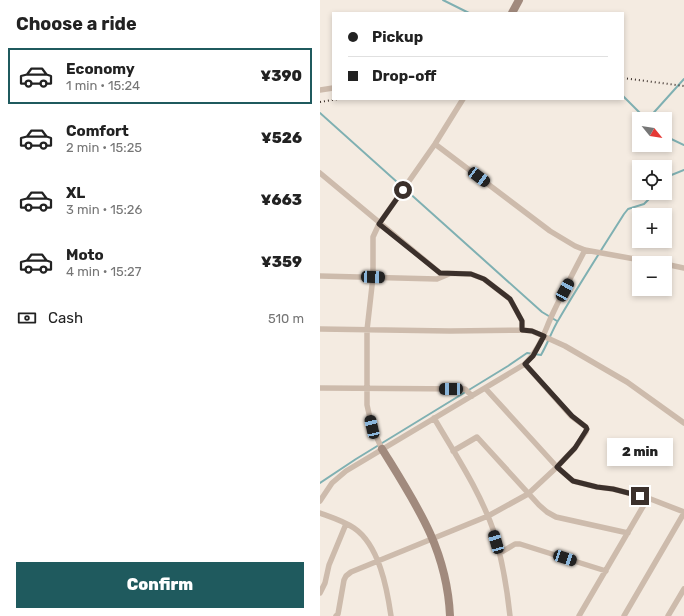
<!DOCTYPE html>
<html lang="en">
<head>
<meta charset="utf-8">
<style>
  :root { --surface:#fff; --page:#f6f6f6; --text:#222; --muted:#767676; --line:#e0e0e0; --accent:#1f5a5e }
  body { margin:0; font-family:Rubik,sans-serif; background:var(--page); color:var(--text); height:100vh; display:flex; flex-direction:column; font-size:15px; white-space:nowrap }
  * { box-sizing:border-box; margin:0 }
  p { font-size:13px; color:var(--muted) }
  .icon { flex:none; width:22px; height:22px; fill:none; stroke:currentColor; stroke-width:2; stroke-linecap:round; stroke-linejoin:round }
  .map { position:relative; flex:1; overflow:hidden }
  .sheet { display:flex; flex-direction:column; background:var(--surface); width:320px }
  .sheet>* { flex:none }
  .top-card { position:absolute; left:12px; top:12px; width:292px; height:88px; border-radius:0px; box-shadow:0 2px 6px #0003; display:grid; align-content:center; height:88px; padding:0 16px; background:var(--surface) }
  .needle { width:26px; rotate:120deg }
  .tools { position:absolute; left:312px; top:112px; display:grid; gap:8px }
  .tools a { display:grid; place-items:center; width:40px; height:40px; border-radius:0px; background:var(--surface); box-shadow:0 2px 6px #0003; font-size:20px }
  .end { position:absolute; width:18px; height:18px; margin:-9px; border:5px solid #3b302b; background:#fff; box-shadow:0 0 0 2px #fff }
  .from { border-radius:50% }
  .bubble { position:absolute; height:28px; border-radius:0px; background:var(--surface); box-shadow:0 2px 6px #0003; font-size:13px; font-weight:800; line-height:28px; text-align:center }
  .car { position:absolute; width:12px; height:24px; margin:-12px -6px; border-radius:5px; box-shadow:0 0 3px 1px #0007; background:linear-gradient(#222 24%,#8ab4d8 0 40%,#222 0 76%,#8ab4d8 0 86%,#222 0) }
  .top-card b { display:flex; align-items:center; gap:14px; height:38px; font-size:15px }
  .top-card b+b { border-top:1px solid var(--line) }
  .top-card i { width:10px; height:10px; background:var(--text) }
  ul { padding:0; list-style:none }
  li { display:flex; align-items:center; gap:12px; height:56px; margin:0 8px 6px; padding:0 8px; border:2px solid transparent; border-radius:0px }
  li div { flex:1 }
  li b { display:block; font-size:15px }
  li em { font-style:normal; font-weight:800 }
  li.active { border-color:var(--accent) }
  li>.icon { width:36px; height:36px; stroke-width:1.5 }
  h2 { padding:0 16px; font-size:18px; line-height:48px }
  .pay { display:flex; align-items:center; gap:10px; height:44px; padding:0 16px; font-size:15px }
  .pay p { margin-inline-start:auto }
  .button { display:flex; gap:8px; margin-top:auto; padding:8px 16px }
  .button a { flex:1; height:46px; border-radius:0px; background:var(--accent); color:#fff; font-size:16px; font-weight:800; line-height:46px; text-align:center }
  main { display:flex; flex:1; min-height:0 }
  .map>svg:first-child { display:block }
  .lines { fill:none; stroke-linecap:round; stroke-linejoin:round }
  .stream { stroke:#7fb0b2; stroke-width:2 }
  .street { stroke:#cdbbac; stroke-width:5.5 }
  .secondary { stroke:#a18a7d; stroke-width:8 }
  .rail { stroke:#3b302b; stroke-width:2; stroke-dasharray:1 3; stroke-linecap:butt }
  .route { stroke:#3b302b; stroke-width:5 }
</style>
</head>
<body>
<main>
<section class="sheet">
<h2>Choose a ride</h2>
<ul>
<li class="active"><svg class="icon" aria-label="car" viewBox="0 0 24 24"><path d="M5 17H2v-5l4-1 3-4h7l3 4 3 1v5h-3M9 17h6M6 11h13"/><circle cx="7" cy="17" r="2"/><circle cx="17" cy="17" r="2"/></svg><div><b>Economy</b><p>1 min · 15:24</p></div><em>¥390</em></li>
<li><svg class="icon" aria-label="car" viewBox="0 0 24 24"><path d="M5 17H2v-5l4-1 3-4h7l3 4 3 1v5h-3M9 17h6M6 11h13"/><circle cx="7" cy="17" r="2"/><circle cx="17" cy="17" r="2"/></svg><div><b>Comfort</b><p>2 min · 15:25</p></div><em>¥526</em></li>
<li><svg class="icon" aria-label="car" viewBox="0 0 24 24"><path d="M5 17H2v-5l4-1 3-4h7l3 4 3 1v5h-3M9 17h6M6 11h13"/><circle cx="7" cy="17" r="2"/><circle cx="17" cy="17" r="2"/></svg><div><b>XL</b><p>3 min · 15:26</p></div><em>¥663</em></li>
<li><svg class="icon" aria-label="car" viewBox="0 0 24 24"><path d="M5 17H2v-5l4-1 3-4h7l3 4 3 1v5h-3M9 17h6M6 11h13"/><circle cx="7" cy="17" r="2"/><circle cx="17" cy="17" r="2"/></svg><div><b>Moto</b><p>4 min · 15:27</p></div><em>¥359</em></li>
</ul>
<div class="pay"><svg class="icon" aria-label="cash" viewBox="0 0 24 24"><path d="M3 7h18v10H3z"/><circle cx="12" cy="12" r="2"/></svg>Cash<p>510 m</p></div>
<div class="button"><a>Confirm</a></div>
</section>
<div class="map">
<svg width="364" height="616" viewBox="0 0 364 616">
  <rect width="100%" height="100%" fill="#f4ebe1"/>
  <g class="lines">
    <!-- stream -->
    <path class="stream" d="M123 0 149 13
      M303 96 326 119
      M0 113 222 312 237 321
      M328 119 364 79
      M345 136 364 145
      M345 179 349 176 364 170
      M0 483 36 459 188 366 207 353 221 355C228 343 232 330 239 319 260 283 282 249 304 214L308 209 324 204 335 193"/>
    <!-- street -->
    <path class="street" d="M0 90 13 88
      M115 144 230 231 255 246 265 250 337 263
      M0 173 120 273 151 274 164 279 190 299 202 321V330
      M345 264 364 268
      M0 276 117 279 129 274
      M0 329 130 331 202 330 212 331 245 346 307 382 364 423
      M0 388 145 389 152 396
      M165 388 237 467 253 481 277 487 293 489 328 498 364 512
      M114 418C135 454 160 491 174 532 182 559 187 588 190 616
      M62 449 52 427 47 405V330L53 277V237L59 224 115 144 143 99
      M133 451 157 437 219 505 227 512 236 517 308 533
      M0 501 12 483 26 471 205 364C220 349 224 332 233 313 243 292 254 271 265 250
      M0 513C11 517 24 521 34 528 59 545 67 588 71 616
      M180 553 195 544H200L286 571
      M0 593 5 583 9 565 26 524
      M16 616 18 614 24 580 26 576 31 572 168 516 208 494 237 467 255 448 266 432V427L251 416 205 364
      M259 616 328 498
      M304 616 364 513
      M348 616 364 589"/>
    <!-- secondary -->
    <path class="secondary" d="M192 13 199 0
      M62 449C96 504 127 549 130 616"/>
    <!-- rail -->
    <path class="rail" d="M303 78 364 86
      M0 102 19 99"/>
  </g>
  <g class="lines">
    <!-- route -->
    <path class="route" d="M83 190 59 224 120 273 151 274 164 279 190 299 202 321V330L212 331 224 336 213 356 205 364 252 416 266 427 267 429 255 448 237 467 253 481 277 487 293 489 320 496"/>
  </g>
</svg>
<div class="tools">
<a><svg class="needle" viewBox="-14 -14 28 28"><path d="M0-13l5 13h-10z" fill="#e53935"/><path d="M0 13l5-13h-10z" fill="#767676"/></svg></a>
<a><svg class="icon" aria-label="locate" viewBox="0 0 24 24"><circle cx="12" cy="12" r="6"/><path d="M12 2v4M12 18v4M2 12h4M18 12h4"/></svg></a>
<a>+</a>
<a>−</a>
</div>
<i class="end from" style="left:83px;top:190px"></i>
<i class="end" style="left:320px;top:496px"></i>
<div class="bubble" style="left:287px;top:438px;width:66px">2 min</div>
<i class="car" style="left:159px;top:177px;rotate:127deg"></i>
<i class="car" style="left:53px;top:277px;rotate:92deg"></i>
<i class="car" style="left:245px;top:290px;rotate:28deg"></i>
<i class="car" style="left:131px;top:389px;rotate:270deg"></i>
<i class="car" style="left:52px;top:427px;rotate:347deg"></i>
<i class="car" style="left:176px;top:542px;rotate:344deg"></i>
<i class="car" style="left:245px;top:558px;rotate:108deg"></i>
<div class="top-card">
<b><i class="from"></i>Pickup</b>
<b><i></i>Drop-off</b>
</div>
</div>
</main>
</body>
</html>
